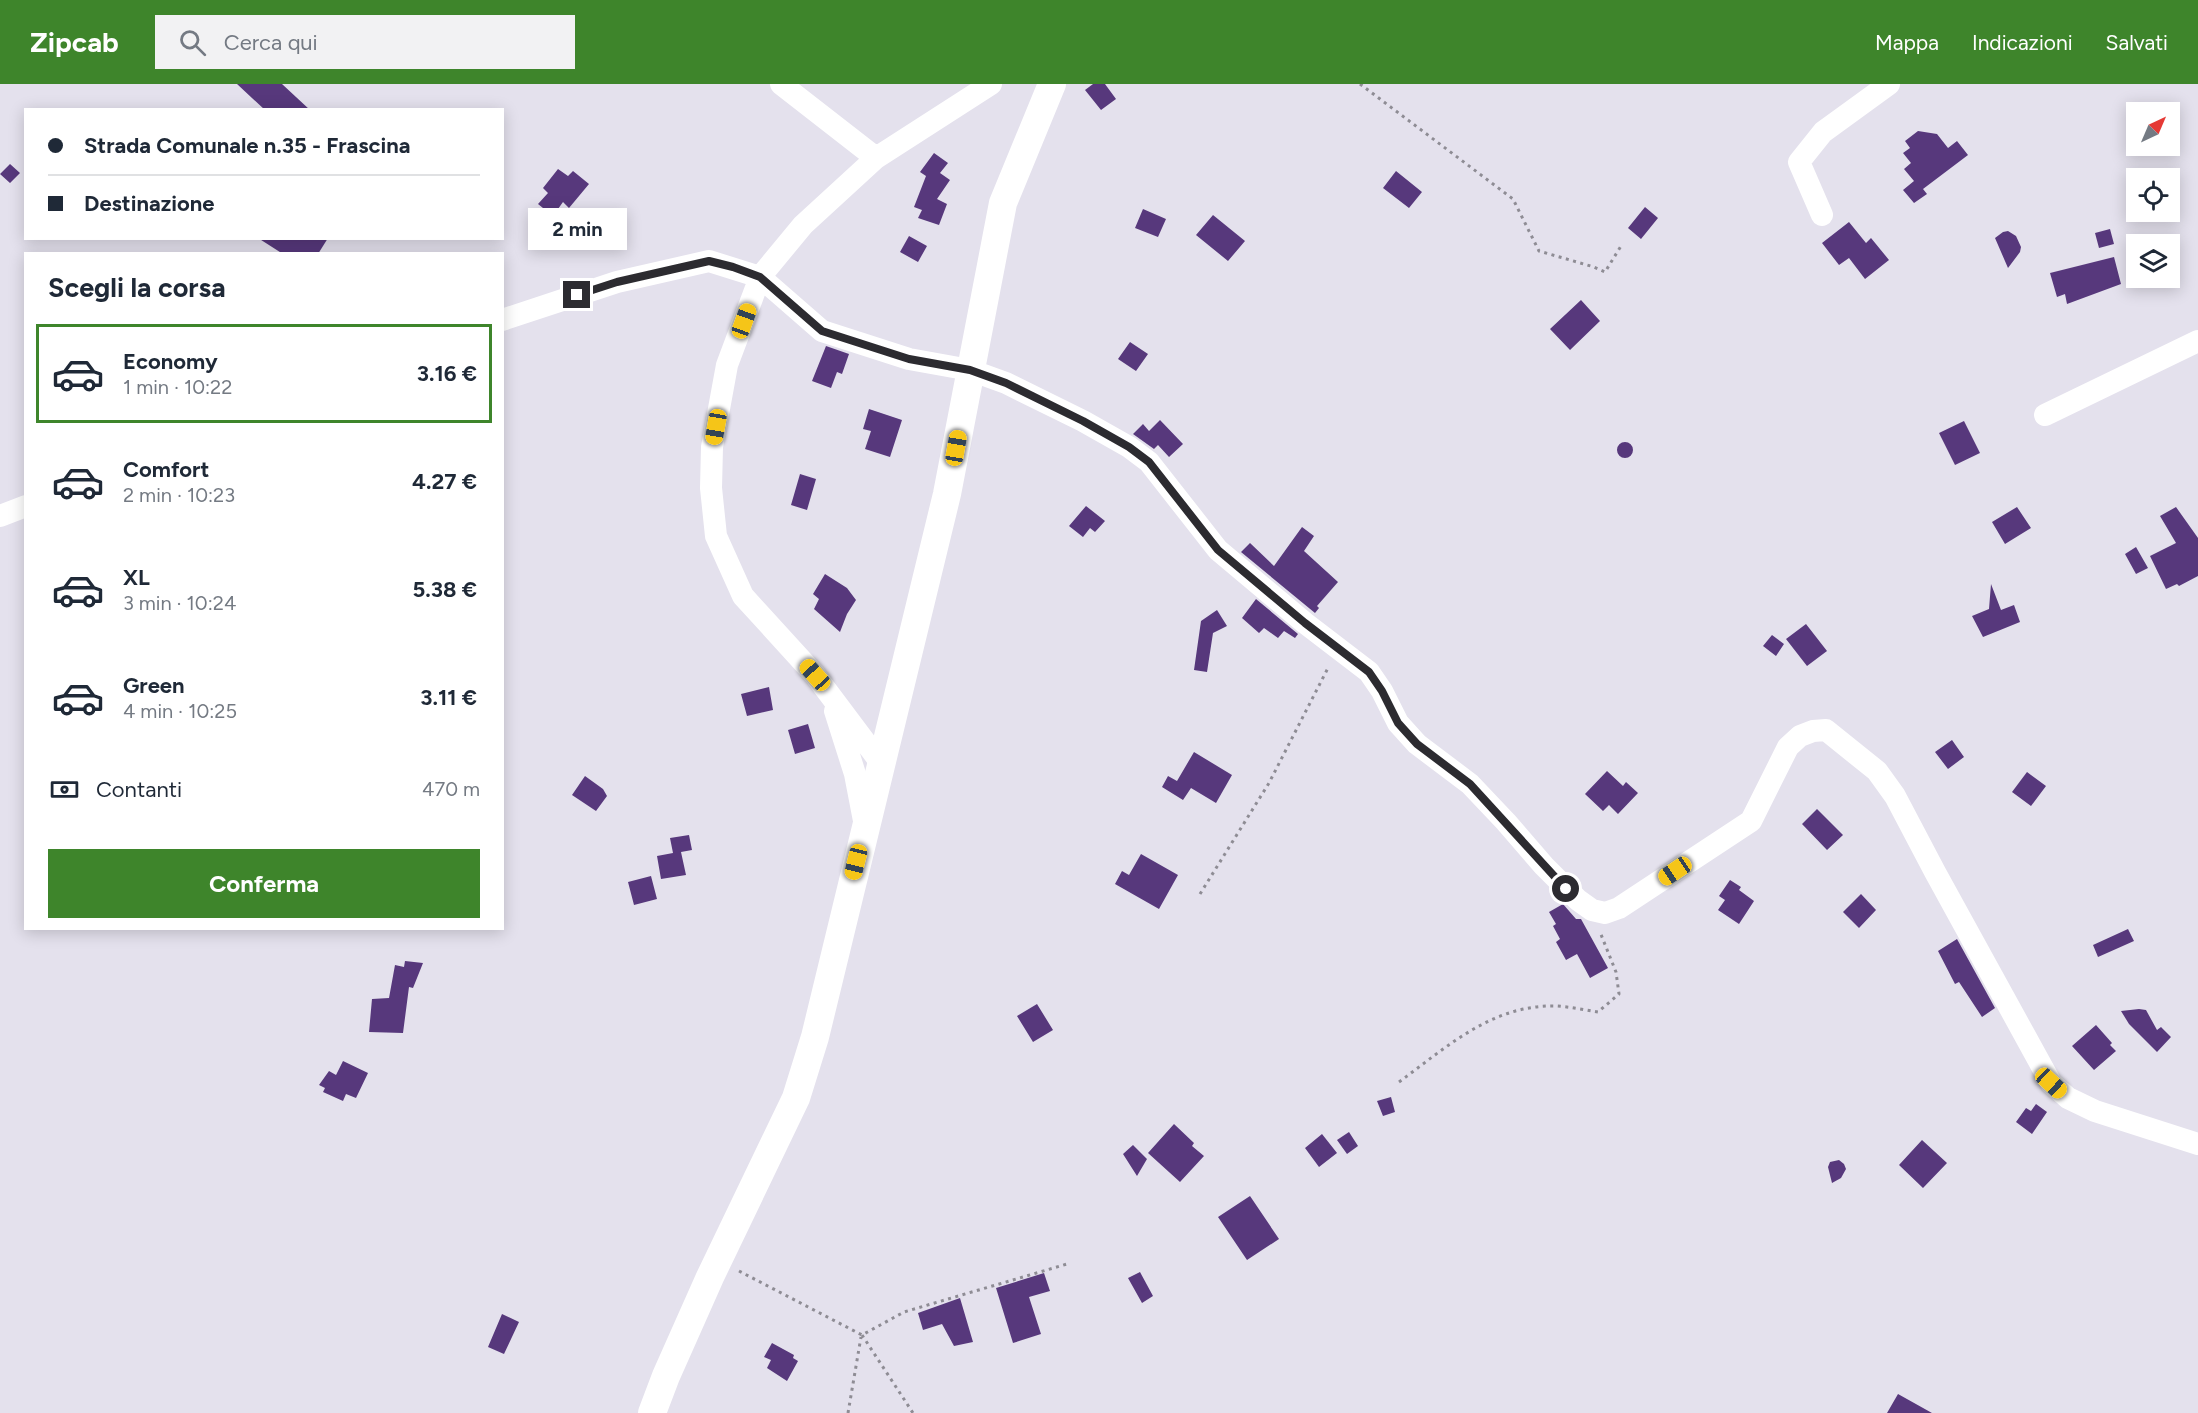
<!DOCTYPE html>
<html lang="it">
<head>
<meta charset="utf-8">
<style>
  :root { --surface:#fff; --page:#f2f2f3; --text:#1f2937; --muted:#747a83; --line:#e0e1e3; --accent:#3e852b }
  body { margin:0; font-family:Figtree,sans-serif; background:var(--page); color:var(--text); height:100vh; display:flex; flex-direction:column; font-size:22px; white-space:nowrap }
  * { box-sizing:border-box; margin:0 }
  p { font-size:20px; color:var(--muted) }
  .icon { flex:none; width:33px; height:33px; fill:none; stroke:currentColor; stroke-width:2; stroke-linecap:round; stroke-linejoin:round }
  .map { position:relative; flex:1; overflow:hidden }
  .details { position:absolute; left:24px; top:168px; width:480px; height:678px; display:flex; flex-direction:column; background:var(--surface); border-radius:0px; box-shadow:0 3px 15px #0003 }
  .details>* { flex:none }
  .banner { position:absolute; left:24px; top:24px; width:480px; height:132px; border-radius:0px; box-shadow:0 3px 15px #0003; display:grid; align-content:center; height:132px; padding:0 24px; background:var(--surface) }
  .needle { width:39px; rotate:44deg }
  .controls { position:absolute; left:2126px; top:18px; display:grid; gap:12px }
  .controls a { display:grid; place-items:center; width:54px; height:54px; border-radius:0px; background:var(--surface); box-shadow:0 3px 15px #0003; font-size:30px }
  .end { position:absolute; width:27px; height:27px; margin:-14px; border:8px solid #2c2b30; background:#fff; box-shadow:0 0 0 3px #fff }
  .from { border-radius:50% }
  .bubble { position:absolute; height:42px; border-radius:0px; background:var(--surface); box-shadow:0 3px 15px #0003; font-size:20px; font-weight:700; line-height:42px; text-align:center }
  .car { position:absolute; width:18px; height:36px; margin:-18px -9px; border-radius:8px; box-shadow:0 0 4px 2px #0007; background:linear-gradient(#f5c518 24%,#345 0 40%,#f5c518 0 76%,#345 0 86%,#f5c518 0) }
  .banner b { display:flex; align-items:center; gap:21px; height:57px; font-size:22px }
  .banner b+b { border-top:2px solid var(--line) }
  .banner i { width:15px; height:15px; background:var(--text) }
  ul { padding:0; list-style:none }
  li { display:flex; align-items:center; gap:18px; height:99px; margin:0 12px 9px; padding:0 12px; border:3px solid transparent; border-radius:0px }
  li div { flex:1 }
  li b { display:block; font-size:22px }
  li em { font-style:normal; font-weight:700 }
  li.on { border-color:var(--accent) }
  li>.icon { width:54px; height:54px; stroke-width:1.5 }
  h2 { padding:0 24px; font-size:27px; line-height:72px }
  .pay { display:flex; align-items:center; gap:15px; height:66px; padding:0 24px; font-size:22px }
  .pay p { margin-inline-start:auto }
  .button { display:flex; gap:12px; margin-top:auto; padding:12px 24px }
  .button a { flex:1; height:69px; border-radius:0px; background:var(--accent); color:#fff; font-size:24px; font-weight:700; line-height:69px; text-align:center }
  header { display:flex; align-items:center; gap:36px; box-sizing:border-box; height:84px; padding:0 30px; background:var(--accent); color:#fff }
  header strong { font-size:28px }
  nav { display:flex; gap:33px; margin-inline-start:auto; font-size:21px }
  .search { width:420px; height:54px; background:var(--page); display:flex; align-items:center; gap:15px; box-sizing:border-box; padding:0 21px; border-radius:0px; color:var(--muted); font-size:22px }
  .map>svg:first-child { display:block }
  .building { fill:#57387c }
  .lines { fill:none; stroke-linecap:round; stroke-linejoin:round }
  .path { stroke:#8e8c94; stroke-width:3; stroke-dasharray:3 4.5; stroke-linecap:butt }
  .minor { stroke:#fff; stroke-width:22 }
  .major { stroke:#fff; stroke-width:28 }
  .route { stroke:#2c2b30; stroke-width:8 }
</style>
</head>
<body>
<header>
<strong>Zipcab</strong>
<div class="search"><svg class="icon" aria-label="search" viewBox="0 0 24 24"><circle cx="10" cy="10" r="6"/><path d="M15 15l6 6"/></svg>Cerca qui</div>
<nav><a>Mappa</a><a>Indicazioni</a><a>Salvati</a></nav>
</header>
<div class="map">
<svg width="2198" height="1329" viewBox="0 0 2198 1329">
  <rect width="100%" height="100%" fill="#e4e1ed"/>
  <!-- building -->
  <path class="building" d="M237 0H282L310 26H265Z
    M1093 0H1105L1116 15 1101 26 1085 6Z
    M1918 47 1937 50 1948 64 1957 57 1968 71 1923 105 1927 110 1914 119 1903 106 1914 97 1904 85 1911 79 1903 69 1910 64 1905 57Z
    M934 69 948 79 940 89 950 96 937 115 947 120 939 141 918 134 922 126 914 123 926 92 920 88Z
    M10 80 20 89 10 99 0 90Z
    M558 85 568 92 573 87 589 100 569 124 563 118 553 132 538 120 548 109 543 104Z
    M1396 87 1422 108 1409 124 1383 104Z
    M1645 123 1658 134 1641 155 1628 144Z
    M1143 125 1166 135 1158 153 1135 144Z
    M1213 131 1245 157 1228 177 1196 151Z
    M1849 138 1866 159 1871 154 1889 176 1865 195 1849 174 1839 181 1822 159Z
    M2110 145 2114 160 2099 164 2095 149Z
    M2008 147 2016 152 2021 163 2020 168 2008 184 1995 154 2003 148Z
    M909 152 927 162 918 178 900 168Z
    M258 154H328L318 170H283Z
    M2114 173 2121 200 2067 220 2065 210 2057 213 2050 189Z
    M1581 216 1600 237 1570 266 1550 245Z
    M1130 258 1148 270 1136 287 1118 275Z
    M826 262 849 270 842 290 837 288 831 304 812 297Z
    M869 325 902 336 890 373 865 365 871 347 863 345Z
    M1160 336 1183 360 1169 373 1158 361 1154 365 1133 350 1143 340 1149 347Z
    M1964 337 1980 369 1955 381 1939 349Z
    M1617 366a8 8 0 1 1 16 0a8 8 0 1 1-16 0Z
    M800 390 816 395 807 426 791 421Z
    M1086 422 1105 437 1095 448 1090 444 1083 453 1069 442Z
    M2017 423 2031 444 2005 460 1992 438Z
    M2176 423 2198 454V492L2179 502 2177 500 2166 505 2150 472 2176 459 2160 432Z
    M1302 443 1314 452 1304 467 1338 498 1317 522 1319 524 1315 529 1241 468 1250 459 1274 482Z
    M2136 463 2148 484 2136 490 2125 470Z
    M825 490 847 504 856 516 847 530 840 548 814 525 819 515 813 510Z
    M1991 500 2001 526 2014 521 2020 538 1983 553 1972 532 1989 525Z
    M1256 515 1298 550 1295 554 1284 547 1278 554 1264 544 1259 549 1242 534Z
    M1217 526 1227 542 1213 549 1207 588 1194 586 1201 537Z
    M1806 540 1827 567 1807 582 1786 555Z
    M1772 551 1784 560 1776 572 1763 562Z
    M769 603 773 626 747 632 741 610Z
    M808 640 815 664 795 670 788 646Z
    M1952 656 1964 673 1948 685 1935 668Z
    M1194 668 1232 691 1216 719 1191 704 1183 716 1162 703 1168 692 1177 697Z
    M1607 687 1623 702 1626 698 1638 709 1618 730 1609 721 1603 727 1585 710Z
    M2027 688 2046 702 2031 722 2012 708Z
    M585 692 603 705 607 712 596 727 572 711Z
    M1817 725 1843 751 1827 766 1802 740Z
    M689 751 692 766 681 768 686 791 661 795 657 772 673 769 670 754Z
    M1141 770 1178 791 1159 825 1115 800 1122 787 1129 791Z
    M651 792 657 815 634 821 628 798Z
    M1730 796 1741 803 1739 806 1754 817 1739 840 1718 826 1725 816 1719 812Z
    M1861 810 1876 826 1859 844 1843 828Z
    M1563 820 1576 835H1581L1608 884 1590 894 1577 870 1566 876 1556 858 1560 855 1553 842 1556 840 1549 828Z
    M2128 845 2134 857 2098 873 2093 861Z
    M1957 855 1995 924 1982 933 1959 898 1955 900 1938 867Z
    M405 877 423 879 413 904 409 903 403 949 369 948 372 915 389 914 395 881 404 883Z
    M1037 920 1053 946 1033 958 1017 932Z
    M2139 925 2146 926 2157 946 2161 943 2171 953 2157 968 2129 940 2121 927Z
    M2096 941 2112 959 2110 961 2116 967 2094 986 2072 962Z
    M343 977 368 989 356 1014 346 1010 343 1017 323 1008 325 1004 319 1001 329 987 336 991Z
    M1391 1013 1395 1028 1383 1032 1377 1017Z
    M2036 1020 2047 1028 2032 1050 2016 1038 2026 1024 2031 1027Z
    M1174 1040 1194 1059 1192 1062 1204 1072 1180 1098 1148 1069Z
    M1349 1048 1358 1062 1347 1070 1337 1056Z
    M1322 1050 1337 1069 1319 1083 1305 1064Z
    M1922 1056 1947 1079 1923 1104 1899 1081Z
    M1133 1061 1147 1075 1137 1092 1123 1070Z
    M1839 1076 1844 1080 1846 1085 1841 1094 1832 1099 1828 1083 1830 1078Z
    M1250 1112 1279 1155 1247 1176 1218 1133Z
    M1140 1188 1153 1212 1142 1219 1128 1194Z
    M1044 1189 1050 1207 1029 1213 1041 1250 1013 1259 996 1204Z
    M960 1214 973 1258 954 1262 942 1240 923 1246 918 1229Z
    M502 1230 519 1238 504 1270 488 1263Z
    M772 1259 794 1271 793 1274 798 1277 787 1297 767 1284 771 1276 764 1273Z
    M1898 1310 1932 1329H1887Z"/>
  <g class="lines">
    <!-- path -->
    <path class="path" d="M1360 0 1513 115 1539 167 1594 183 1605 188 1621 162
      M1200 810 1269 699 1329 582
      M1399 998C1448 962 1493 920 1557 922 1571 923 1585 926 1598 928L1619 910 1616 888 1600 848
      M739 1187 862 1251 904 1228 1067 1180
      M862 1251 913 1329
      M848 1329 861 1253"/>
    <!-- minor -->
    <path class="minor" d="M781 0 876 74
      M1822 131 1799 78 1823 48 1889 0
      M502 236 617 198 709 177 760 193 822 247 909 275 970 286 1006 299 1083 337 1129 363 1149 378 1218 466 1305 539 1369 588 1382 607 1398 639 1417 660 1470 700 1506 738 1544 782 1578 816 1592 826 1605 829 1619 824 1751 737 1788 663 1800 652 1813 647 1826 646 1877 687 1895 712 1935 788 2051 999 2068 1014 2095 1027 2198 1060
      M2045 331 2198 257
      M0 432 26 422
      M835 627 855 690 865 742
      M881 679 815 591 743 512 716 452 711 404 712 363 727 281 760 193 803 141 876 74 991 0"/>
    <!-- major -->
    <path class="major" d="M652 1329 666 1292 710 1193 796 1014 815 953 947 410 1003 119 1052 0"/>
  </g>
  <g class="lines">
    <!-- route -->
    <path class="route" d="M577 211 617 198 709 177 733 183 760 193 822 247 909 275 970 286 1006 299 1083 337 1129 363 1149 378 1218 466 1305 539 1369 588 1382 607 1398 639 1417 660 1470 700 1566 805"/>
  </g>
</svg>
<div class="controls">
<a><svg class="needle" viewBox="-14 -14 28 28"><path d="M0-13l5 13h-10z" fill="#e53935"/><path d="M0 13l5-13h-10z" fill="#747a83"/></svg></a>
<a><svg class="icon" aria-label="locate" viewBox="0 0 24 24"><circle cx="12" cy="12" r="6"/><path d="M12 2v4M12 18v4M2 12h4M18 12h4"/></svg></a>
<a><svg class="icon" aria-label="layers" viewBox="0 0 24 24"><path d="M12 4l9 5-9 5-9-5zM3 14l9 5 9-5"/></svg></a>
</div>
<i class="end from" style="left:1566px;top:805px"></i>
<i class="end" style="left:577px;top:211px"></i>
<div class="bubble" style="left:528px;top:124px;width:99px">2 min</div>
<i class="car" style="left:744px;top:237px;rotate:20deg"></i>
<i class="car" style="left:716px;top:343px;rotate:190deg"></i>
<i class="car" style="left:956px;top:364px;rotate:10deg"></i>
<i class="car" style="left:815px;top:591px;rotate:318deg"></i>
<i class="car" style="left:856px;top:778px;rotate:194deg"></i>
<i class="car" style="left:1675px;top:787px;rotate:236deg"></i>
<i class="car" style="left:2051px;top:999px;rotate:133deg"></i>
<div class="banner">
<b><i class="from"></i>Strada Comunale n.35 - Frascina</b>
<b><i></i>Destinazione</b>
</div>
<section class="details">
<h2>Scegli la corsa</h2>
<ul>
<li class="on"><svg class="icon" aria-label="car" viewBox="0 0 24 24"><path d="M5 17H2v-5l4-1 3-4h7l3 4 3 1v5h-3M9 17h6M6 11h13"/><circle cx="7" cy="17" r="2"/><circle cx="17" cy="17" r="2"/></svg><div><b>Economy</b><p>1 min · 10:22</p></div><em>3.16 €</em></li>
<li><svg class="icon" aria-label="car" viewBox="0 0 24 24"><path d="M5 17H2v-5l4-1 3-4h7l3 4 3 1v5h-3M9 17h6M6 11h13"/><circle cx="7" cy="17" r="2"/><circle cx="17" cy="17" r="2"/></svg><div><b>Comfort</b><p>2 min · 10:23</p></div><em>4.27 €</em></li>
<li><svg class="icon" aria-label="car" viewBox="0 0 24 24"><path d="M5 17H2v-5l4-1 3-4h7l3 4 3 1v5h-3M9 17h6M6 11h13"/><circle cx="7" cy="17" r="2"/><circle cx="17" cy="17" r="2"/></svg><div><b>XL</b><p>3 min · 10:24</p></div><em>5.38 €</em></li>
<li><svg class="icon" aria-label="car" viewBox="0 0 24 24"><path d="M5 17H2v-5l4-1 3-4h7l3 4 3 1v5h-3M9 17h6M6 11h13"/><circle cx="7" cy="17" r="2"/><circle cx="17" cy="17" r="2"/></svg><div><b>Green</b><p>4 min · 10:25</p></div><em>3.11 €</em></li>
</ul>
<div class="pay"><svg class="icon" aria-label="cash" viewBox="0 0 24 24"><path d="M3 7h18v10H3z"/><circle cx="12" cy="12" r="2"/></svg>Contanti<p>470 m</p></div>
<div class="button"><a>Conferma</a></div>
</section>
</div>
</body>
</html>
